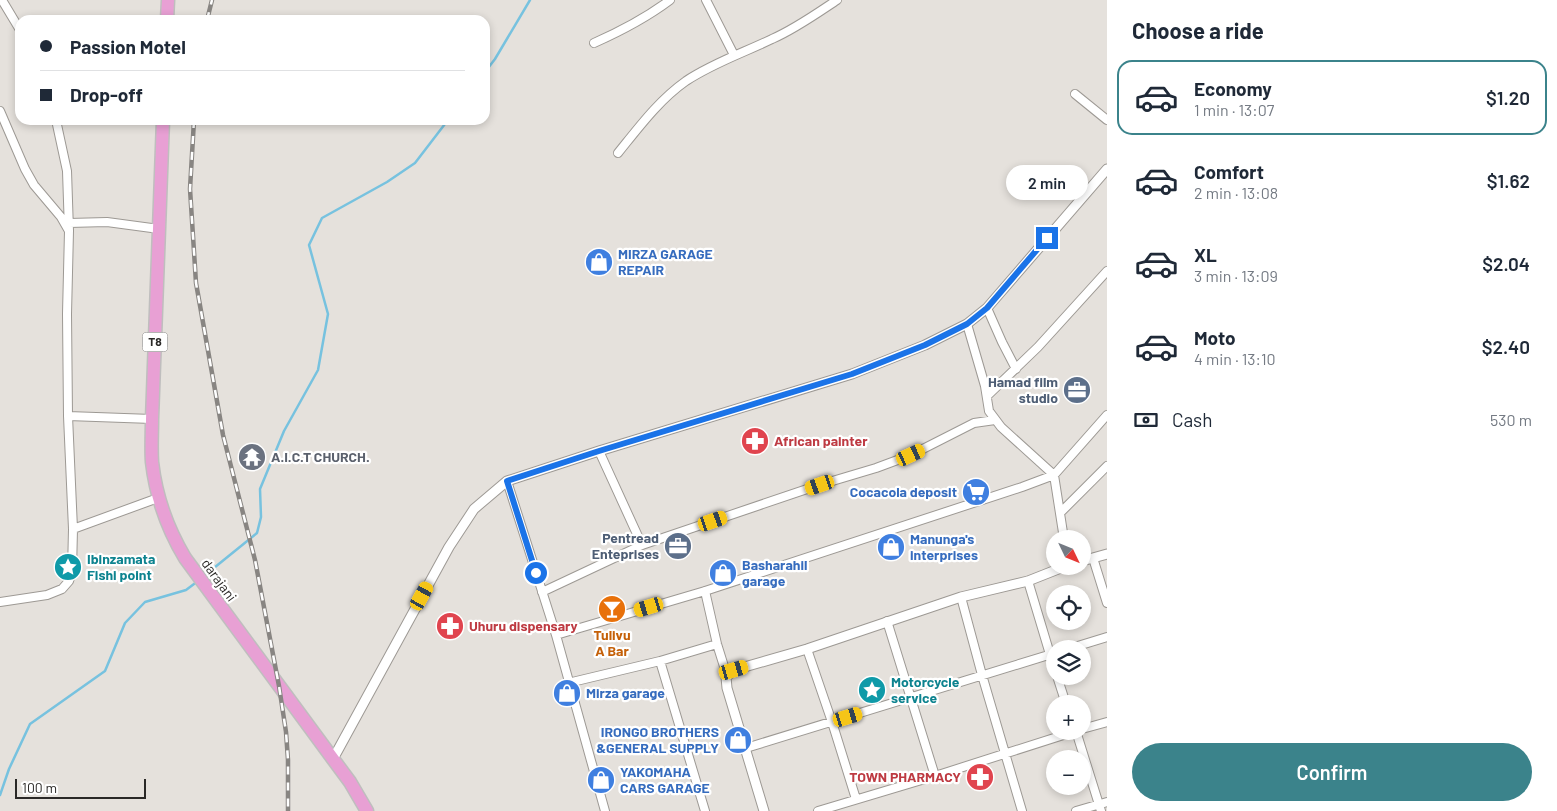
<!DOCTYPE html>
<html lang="en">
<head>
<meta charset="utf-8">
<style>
  :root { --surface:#fff; --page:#f6f6f7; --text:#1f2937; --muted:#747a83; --line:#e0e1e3; --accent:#3b838b }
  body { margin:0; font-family:Barlow,sans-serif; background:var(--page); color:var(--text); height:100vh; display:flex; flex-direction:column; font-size:19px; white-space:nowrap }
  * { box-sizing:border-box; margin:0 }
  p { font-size:16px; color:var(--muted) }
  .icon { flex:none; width:28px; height:28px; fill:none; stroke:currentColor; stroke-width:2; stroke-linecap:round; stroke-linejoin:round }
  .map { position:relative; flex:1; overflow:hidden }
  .panel { display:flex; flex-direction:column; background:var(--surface); width:450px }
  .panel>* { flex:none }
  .banner { position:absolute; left:15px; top:15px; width:475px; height:110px; border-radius:15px; box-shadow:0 2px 8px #0003; display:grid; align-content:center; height:110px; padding:0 25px; background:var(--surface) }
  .needle { width:32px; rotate:133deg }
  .fabs { position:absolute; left:1046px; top:530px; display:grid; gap:10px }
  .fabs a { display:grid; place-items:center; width:45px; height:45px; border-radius:50%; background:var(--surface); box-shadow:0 2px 8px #0003; font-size:25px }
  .scale { position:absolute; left:15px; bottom:12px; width:131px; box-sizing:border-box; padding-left:5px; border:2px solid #2a2826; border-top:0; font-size:14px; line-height:18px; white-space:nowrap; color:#2a2826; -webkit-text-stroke:4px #fff; paint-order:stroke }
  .end { position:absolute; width:22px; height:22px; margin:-11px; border:6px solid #1a73e8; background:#fff; box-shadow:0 0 0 2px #fff }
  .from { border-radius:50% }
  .bubble { position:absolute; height:35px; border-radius:18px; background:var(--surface); box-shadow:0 2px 8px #0003; font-size:16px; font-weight:600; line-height:35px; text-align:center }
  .car { position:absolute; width:15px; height:30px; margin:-15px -8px; border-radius:6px; box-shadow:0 0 4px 1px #0007; background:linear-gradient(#f5c518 24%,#345 0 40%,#f5c518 0 76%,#345 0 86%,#f5c518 0) }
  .banner b { display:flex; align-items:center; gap:18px; height:48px; font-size:19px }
  .banner b+b { border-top:1px solid var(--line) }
  .banner i { width:12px; height:12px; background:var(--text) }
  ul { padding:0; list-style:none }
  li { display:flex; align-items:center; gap:15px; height:75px; margin:0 10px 8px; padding:0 15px; border:2px solid transparent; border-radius:15px }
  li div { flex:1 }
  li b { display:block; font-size:19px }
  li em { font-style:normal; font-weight:600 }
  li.current { border-color:var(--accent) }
  li>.icon { width:45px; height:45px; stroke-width:1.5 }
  h2 { padding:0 25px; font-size:22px; line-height:60px }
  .pay { display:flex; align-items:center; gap:12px; height:55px; padding:0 25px; font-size:19px }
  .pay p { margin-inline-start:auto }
  .cta { display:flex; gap:10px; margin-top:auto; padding:10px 25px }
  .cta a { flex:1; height:58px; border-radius:30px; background:var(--accent); color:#fff; font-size:20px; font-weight:600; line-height:58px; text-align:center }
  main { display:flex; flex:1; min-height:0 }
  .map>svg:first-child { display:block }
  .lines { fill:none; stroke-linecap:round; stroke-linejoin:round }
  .stream { stroke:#77c2df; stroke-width:2.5 }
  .minor-casing { stroke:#9d9994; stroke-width:10 }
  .tertiary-casing { stroke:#9d9994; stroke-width:11 }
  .trunk-casing { stroke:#bfbebe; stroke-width:15 }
  .minor { stroke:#fff; stroke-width:8 }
  .tertiary { stroke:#fff; stroke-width:9 }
  .trunk { stroke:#e8a0d4; stroke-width:12 }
  .rail-casing { stroke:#888582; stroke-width:4.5 }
  .rail { stroke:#fff; stroke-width:2.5; stroke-dasharray:8; stroke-linecap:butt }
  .route { stroke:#1a73e8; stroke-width:6 }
  .labels { text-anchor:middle; stroke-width:4.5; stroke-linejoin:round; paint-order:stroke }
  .shield { fill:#fff; stroke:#6a6867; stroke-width:1 }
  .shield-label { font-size:12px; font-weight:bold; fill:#2a2826 }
  .shop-label { font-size:14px; font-weight:bold; fill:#366cbe; stroke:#fff; text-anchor:start }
  .service-label { font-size:14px; font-weight:bold; fill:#4e5e75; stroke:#fff; text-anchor:end }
  .health-label { font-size:14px; font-weight:bold; fill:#be3a42; stroke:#fff; text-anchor:start }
  .worship-label { font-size:14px; font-weight:bold; fill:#5b616d; stroke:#fff; text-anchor:start }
  .culture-label { font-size:14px; font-weight:bold; fill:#0d838f; stroke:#fff; text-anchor:start }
  .street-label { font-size:14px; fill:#2a2826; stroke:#fff }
  .food-label { font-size:14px; font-weight:bold; fill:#c56008; stroke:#fff }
</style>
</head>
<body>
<main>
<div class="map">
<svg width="1107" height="811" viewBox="0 0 1107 811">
  <rect width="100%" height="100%" fill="#e5e1dc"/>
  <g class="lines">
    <!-- stream -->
    <path class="stream" d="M485 72 495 59 530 0
      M204 576 257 533 261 517 260 489 284 431 318 370 328 314 309 245 322 218 387 182 415 163 448 120
      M0 795 9 769 30 724 105 671 125 623 145 602 186 590 198 581"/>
    <defs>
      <path id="minor" d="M2 0 20 30
        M706 0 734 55
        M594 43C621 31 646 18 670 0
        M1075 94 1107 120
        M0 111 25 169 34 185 61 217 69 231 67 314 68 416 73 529 72 571 69 581 62 589 47 595 0 602
        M56 120 67 171 69 231
        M618 153C639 127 659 100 686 81 713 63 743 53 772 39 795 29 816 14 837 0
        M69 223 107 222 159 229
        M987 308 1002 342 1016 369
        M967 324 985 386 989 411 1001 427 1054 475 1064 539
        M987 396 1038 347 1107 271
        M68 416 152 419
        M599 451 642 545
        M507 481 556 635 605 811
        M1061 512 1107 466
        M73 529 158 498
        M1093 558 1107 603
        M1028 581 1055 671
        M705 591 717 644 727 676
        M542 592 642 545 819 485 876 468 911 455 974 423 995 420
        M961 597 982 675 1022 811
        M887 621 935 776
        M556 635 705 591 1022 487 1054 475 1107 415
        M807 649 832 722 856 799
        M1068 649 1107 637
        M660 661 705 811
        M1057 676 1066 704
        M568 683 660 661 717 644
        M1082 729 1107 722
        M1076 731 1101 811
        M746 748 1055 653
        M818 811 935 776 1076 731
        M1076 811 1107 802"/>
      <path id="tertiary" d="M1082 561 1107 554
        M333 759 449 547 474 509 507 481 599 451 852 374 925 345 967 324 987 308 1107 169
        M764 811 727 688 726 677 734 670 807 649 961 597 1028 581 1066 566"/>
      <path id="trunk" d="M167 20 168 0
        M163 120 152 419C152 433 151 448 152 462 156 497 167 528 185 558L333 759 350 782 367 811"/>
    </defs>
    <!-- minor casing -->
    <use href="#minor" class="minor-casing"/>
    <!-- tertiary casing -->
    <use href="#tertiary" class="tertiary-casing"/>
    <!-- trunk casing -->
    <use href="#trunk" class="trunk-casing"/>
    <!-- minor -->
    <use href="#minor" class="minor"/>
    <!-- tertiary -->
    <use href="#tertiary" class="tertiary"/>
    <!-- trunk -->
    <use href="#trunk" class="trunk"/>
    <defs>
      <path id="rail" d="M207 20 212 0
        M194 120 190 189 196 283 223 435 255 560 279 686 286 732 288 760V811"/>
    </defs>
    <!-- rail casing -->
    <use href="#rail" class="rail-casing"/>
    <!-- rail -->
    <use href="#rail" class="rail"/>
  </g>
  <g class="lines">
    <!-- route -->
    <path class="route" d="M536 573 507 481 599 451 852 374 925 345 967 324 987 308 1047 238"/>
  </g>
  <!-- icons -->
  <defs>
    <symbol id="shop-disc" viewBox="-11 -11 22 22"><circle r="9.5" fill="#3f7fe0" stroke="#fff"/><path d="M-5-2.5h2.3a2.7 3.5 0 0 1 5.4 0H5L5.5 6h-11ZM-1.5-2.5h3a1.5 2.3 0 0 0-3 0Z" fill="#fff"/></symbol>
    <symbol id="office-disc" viewBox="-11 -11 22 22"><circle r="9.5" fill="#5c6f8a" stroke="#fff"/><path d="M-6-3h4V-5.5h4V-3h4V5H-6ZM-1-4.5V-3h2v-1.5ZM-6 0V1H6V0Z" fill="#fff"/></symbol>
    <symbol id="pharmacy-disc" viewBox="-11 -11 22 22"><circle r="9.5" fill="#e0444e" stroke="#fff"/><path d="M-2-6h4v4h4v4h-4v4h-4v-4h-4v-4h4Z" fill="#fff"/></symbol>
    <symbol id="temple-disc" viewBox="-11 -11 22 22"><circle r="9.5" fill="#6b7280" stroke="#fff"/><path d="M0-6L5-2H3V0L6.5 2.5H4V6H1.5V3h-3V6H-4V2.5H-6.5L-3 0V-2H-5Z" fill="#fff"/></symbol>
    <symbol id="supermarket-disc" viewBox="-11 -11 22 22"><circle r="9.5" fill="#3f7fe0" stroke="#fff"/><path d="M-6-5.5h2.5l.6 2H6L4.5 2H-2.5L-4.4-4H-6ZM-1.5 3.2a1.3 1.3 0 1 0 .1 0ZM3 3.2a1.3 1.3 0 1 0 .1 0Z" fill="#fff"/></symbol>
    <symbol id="sight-disc" viewBox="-11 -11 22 22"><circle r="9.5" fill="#0f9aa8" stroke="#fff"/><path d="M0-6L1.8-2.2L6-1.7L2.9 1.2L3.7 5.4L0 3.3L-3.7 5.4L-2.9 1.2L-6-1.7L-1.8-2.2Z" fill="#fff"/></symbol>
    <symbol id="bar-disc" viewBox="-11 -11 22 22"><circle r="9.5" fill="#e8710a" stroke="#fff"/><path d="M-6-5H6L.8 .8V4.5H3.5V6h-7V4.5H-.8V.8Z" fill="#fff"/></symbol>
  </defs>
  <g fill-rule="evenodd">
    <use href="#shop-disc" x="583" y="246" width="32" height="32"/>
    <use href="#office-disc" x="1061" y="374" width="32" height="32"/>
    <use href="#pharmacy-disc" x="739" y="425" width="32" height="32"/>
    <use href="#temple-disc" x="236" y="441" width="32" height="32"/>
    <use href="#supermarket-disc" x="960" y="476" width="32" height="32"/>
    <use href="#office-disc" x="662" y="530" width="32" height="32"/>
    <use href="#shop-disc" x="875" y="531" width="32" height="32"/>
    <use href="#sight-disc" x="52" y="551" width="32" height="32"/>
    <use href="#shop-disc" x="707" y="557" width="32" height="32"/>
    <use href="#bar-disc" x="596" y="593" width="32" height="32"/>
    <use href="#pharmacy-disc" x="434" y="610" width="32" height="32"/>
    <use href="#sight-disc" x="856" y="674" width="32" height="32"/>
    <use href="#shop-disc" x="551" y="677" width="32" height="32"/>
    <use href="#shop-disc" x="722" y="724" width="32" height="32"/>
    <use href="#pharmacy-disc" x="964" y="761" width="32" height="32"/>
    <use href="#shop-disc" x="585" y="764" width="32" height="32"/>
  </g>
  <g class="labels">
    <!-- shield labels -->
    <rect class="shield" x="142.5" y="332.5" width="25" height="19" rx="4"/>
    <g class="shield-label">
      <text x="155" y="346">T8</text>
    </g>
    <!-- shop labels -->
    <g class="shop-label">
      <text x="618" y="259">MIRZA GARAGE<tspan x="618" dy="16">REPAIR</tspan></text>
      <text x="957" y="497" text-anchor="end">Cocacola deposit</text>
      <text x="910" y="544">Manunga's<tspan x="910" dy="16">interprises</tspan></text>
      <text x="742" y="570">Basharahil<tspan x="742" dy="16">garage</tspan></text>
      <text x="586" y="698">Mirza garage</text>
      <text x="719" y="737" text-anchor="end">IRONGO BROTHERS<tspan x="719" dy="16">&amp;GENERAL SUPPLY</tspan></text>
      <text x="620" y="777">YAKOMAHA<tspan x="620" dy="16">CARS GARAGE</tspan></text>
    </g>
    <!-- service labels -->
    <g class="service-label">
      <text x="1058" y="387">Hamad film<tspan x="1058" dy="16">studio</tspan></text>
      <text x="659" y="543">Pentread<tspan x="659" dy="16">Enteprises</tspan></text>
    </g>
    <!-- health labels -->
    <g class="health-label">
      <text x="774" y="446">African painter</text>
      <text x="469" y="631">Uhuru dispensary</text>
      <text x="961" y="782" text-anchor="end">TOWN PHARMACY</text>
    </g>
    <!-- worship labels -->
    <g class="worship-label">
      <text x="271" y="462">A.I.C.T CHURCH.</text>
    </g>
    <!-- culture labels -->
    <g class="culture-label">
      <text x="87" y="564">Ibinzamata<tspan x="87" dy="16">Fishi point</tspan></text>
      <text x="891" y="687">Motorcycle<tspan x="891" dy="16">service</tspan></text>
    </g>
    <!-- street labels -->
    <g class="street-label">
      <text transform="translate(219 580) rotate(54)" y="5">darajani</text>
    </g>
    <!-- food labels -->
    <g class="food-label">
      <text x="612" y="640">Tulivu<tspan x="612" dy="16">A Bar</tspan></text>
    </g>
  </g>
</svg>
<div class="fabs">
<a><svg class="needle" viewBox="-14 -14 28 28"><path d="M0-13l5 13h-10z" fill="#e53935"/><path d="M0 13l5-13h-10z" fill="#747a83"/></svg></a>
<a><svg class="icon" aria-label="locate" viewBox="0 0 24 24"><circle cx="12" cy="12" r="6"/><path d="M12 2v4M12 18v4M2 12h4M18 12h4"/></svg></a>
<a><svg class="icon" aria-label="layers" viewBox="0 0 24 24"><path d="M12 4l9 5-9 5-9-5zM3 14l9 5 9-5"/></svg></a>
<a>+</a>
<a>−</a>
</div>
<div class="scale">100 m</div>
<i class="end from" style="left:536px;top:573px"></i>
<i class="end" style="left:1047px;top:238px"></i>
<div class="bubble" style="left:1006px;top:165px;width:82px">2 min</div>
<i class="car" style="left:911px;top:455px;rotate:65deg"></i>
<i class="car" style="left:820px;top:485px;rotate:251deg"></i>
<i class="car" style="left:713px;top:521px;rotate:71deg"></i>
<i class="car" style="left:422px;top:596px;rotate:29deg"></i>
<i class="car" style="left:649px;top:607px;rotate:253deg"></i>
<i class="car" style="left:734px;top:670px;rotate:74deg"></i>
<i class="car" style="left:848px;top:717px;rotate:73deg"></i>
<div class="banner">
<b><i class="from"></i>Passion Motel</b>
<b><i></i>Drop-off</b>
</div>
</div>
<section class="panel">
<h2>Choose a ride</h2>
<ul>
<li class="current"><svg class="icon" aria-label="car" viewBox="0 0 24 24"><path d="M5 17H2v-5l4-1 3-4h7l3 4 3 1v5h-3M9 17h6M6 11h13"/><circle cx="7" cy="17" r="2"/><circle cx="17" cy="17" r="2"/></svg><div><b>Economy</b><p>1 min · 13:07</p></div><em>$1.20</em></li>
<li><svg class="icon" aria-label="car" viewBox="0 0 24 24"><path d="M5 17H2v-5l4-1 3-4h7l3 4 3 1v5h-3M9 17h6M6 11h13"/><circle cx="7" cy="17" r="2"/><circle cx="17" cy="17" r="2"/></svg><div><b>Comfort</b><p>2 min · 13:08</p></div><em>$1.62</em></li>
<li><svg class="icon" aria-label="car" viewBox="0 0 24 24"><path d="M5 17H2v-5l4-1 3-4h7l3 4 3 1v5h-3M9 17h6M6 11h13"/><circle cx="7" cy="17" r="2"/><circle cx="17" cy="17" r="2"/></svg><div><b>XL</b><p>3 min · 13:09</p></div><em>$2.04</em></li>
<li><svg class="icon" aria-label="car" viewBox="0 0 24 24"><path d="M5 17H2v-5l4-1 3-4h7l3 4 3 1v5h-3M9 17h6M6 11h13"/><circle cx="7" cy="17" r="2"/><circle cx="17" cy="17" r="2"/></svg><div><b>Moto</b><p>4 min · 13:10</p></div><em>$2.40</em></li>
</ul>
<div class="pay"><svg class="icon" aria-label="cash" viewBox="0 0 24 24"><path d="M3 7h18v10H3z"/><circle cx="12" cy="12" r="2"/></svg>Cash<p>530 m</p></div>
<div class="cta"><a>Confirm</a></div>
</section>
</main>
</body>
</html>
